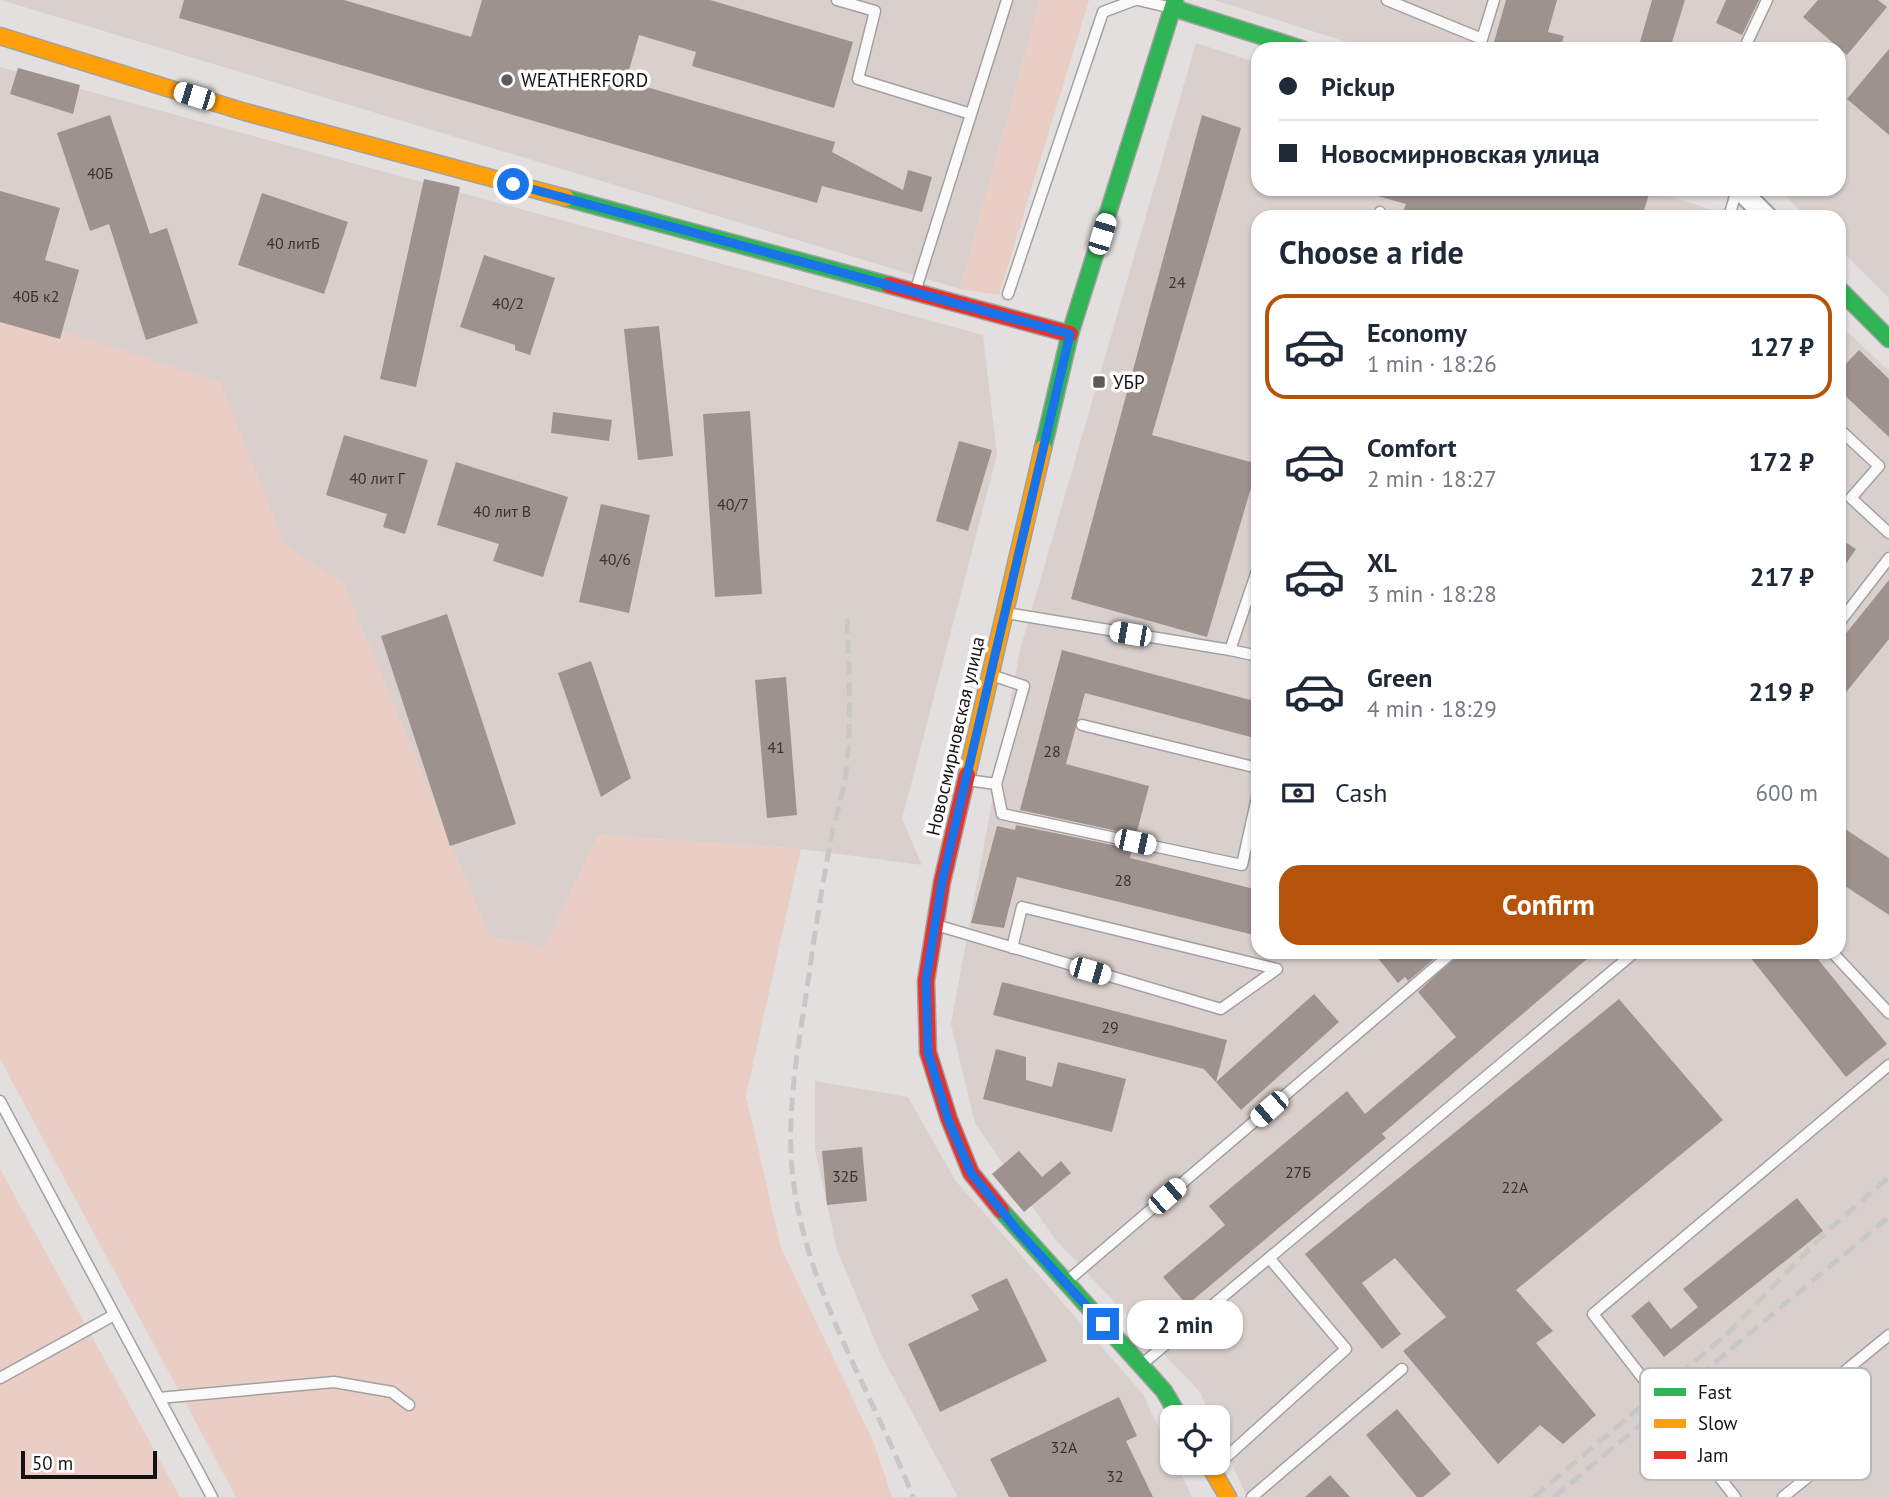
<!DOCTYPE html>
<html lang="en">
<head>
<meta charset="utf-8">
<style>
  :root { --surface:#fff; --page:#f6f6f7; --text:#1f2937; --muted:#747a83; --line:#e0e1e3; --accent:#b45309 }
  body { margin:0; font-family:"PT Sans",sans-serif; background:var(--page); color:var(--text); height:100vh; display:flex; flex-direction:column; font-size:26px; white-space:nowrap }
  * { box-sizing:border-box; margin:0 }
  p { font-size:23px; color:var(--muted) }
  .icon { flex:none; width:38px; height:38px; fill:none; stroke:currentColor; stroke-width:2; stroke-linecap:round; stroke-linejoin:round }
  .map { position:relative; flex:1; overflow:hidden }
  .drawer { position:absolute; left:1251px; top:210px; width:595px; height:749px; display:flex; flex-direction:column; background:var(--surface); border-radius:21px; box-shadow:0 2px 5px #0004 }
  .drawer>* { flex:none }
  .banner { position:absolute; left:1251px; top:42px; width:595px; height:154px; border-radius:21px; box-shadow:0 2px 5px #0004; display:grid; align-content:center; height:154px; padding:0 28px; background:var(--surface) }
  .buttons { position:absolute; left:1160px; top:1405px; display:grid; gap:14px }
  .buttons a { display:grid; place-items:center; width:70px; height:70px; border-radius:14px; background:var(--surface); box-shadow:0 2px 5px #0004; font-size:35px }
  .scale { position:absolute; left:21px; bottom:18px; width:136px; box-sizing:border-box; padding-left:7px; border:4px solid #151312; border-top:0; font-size:19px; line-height:24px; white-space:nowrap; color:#151312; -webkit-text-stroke:5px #fff; paint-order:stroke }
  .end { position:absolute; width:32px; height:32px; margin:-16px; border:9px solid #1a73e8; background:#fff; box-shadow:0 0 0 4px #fff }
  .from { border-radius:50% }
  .bubble { position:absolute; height:49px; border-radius:21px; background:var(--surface); box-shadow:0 2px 5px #0004; font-size:23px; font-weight:700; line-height:49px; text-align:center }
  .car { position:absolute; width:21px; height:42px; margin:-21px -10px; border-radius:9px; box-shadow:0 0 5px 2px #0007; background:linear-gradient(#fff 24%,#345 0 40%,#fff 0 76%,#345 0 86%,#fff 0) }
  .banner b { display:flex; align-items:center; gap:24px; height:66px; font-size:26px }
  .banner b+b { border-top:2px solid var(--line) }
  .banner i { width:18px; height:18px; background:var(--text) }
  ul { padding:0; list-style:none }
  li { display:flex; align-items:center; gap:21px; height:105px; margin:0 14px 10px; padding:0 14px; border:4px solid transparent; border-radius:21px }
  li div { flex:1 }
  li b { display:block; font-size:26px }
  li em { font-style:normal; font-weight:700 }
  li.selected { border-color:var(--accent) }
  li>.icon { width:63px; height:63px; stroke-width:1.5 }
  h2 { padding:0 28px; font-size:32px; line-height:84px }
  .pay { display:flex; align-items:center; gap:18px; height:77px; padding:0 28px; font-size:26px }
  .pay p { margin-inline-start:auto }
  .cta { display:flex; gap:14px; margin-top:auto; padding:14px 28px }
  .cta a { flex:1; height:80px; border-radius:21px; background:var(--accent); color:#fff; font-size:28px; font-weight:700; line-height:80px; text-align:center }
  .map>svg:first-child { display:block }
  .built { fill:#d9d0cd }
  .green { fill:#eacdc5 }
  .building { fill:#9e928f }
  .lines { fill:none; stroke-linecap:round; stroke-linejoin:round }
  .lane-casing { stroke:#a3a1a0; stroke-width:13 }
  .street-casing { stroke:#a3a1a0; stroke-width:23 }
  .fast-casing { stroke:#a3a1a0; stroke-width:19 }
  .slow-casing { stroke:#a3a1a0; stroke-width:19 }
  .jam-casing { stroke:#a3a1a0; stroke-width:19 }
  .lane { stroke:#fbfafa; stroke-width:10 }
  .street { stroke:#fbfafa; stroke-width:19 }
  .fast { stroke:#30b455; stroke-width:16 }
  .slow { stroke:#ff9f0a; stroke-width:16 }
  .jam { stroke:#e5322d; stroke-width:16 }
  .rail { stroke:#c8c7c7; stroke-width:5; stroke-dasharray:14 7; stroke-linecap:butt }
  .route { stroke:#1a73e8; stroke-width:9 }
  .poi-dot { fill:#5d5a59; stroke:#fff; stroke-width:2.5 }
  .labels { text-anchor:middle; stroke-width:7; stroke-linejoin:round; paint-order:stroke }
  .number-label { font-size:16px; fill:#373331 }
  .poi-label { font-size:19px; fill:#151312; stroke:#fff; text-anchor:start }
  .street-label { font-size:19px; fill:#151312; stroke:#fff }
  .key { fill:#fff; stroke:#b9b8b8; stroke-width:2 }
  .key-label { font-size:19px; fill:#151312 }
</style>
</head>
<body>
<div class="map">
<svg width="1889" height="1497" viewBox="0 0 1889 1497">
  <rect width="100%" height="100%" fill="#e2dfde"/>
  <!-- built -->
  <path class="built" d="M1 0H1040L960 289Z
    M1214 0H1889V298L1839 249V217H1807L1778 189H1839V49H1369Z
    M1196 43 1258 63V189H1648L1721 213 1726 217H1258V952H1839V324L1889 371V1497H1247L1218 1433V1418L1211 1417 1200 1392 1054 1238 975 1123 951 1024 1020 650Z
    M0 67 983 335 997 455 902 819 922 865 801 849 598 835 544 948 489 936 343 583 285 546 220 383 0 311Z
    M815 1081 908 1097 955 1180 1143 1394 1172 1456V1463H1176L1192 1497H958L881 1355 837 1250 815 1149Z"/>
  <!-- green -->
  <path class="green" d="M1040 0H1089L999 295 960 289Z
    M0 311 220 382 285 545 343 583 489 936 544 947 598 835 801 849 746 1096 781 1248 873 1441 892 1497H236L0 1059Z
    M0 1169 180 1497H0Z"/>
  <!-- building -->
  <path class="building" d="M184 0H344L471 37 482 0H710L853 42 834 108 692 66 696 52 639 35 626 81 835 142 832 152 903 190 908 170 932 177 922 212 822 186 817 203 179 18Z
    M1506 0H1557L1548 32 1564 36 1560 49H1492Z
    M1652 0H1685L1670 49H1638Z
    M1726 0H1759L1742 35 1716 23Z
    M1818 0H1878L1887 7 1847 55 1803 17Z
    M1889 49V135L1847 99Z
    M18 68 80 85 73 114 10 94Z
    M110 115 150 234 167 228 198 323 146 340 109 224 90 231 57 133Z
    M1202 115 1241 128 1152 435 1258 464 1207 637 1071 599Z
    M424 179 460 187 416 387 380 379Z
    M1368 189H1634L1649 194 1642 217H1401L1406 204 1367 193Z
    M0 191 60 208 45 260 79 270 60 339 0 322Z
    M262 193 348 222 324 294 238 265Z
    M484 255 555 278 530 355 515 350V345L460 327Z
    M659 326 673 456 638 460 624 329Z
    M1859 350 1889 379V437L1839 390V371Z
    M750 411 762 594 715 597 703 414Z
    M553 412 612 420 609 441 551 433Z
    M344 435 428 460 405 534 383 527 387 514 326 495Z
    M959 441 992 450 968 531 936 521Z
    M456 462 568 497 543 577 493 561 499 544 437 525Z
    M601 504 650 515 629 613 579 602Z
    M1839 538 1856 549 1839 574Z
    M1889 580V639L1839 701V642Z
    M447 614 516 824 450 846 381 636Z
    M1062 650 1258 702V739L1085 693 1066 764 1149 786 1136 835 1020 810Z
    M591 661 631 778 601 797 558 673Z
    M786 677 797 815 767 818 755 680Z
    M1016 825 1132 849 1130 858 1258 890V936L1017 877 1004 928 971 923 997 826 1015 830Z
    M1839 825 1889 858V915L1839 882Z
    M1373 952H1442L1408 981 1405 977 1398 983Z
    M1460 952H1595L1382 1134 1386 1138 1187 1305 1163 1277 1225 1225 1209 1206 1347 1091 1365 1114 1456 1037 1418 992Z
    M1746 952H1812L1887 1044 1846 1077Z
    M1002 982 1227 1040 1216 1082 1314 994 1339 1022 1241 1110 1204 1069 993 1015Z
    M1619 999 1723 1120 1516 1290 1553 1331 1536 1343 1596 1415 1563 1444 1540 1425 1498 1464 1403 1351 1446 1317 1395 1258 1362 1283 1401 1334 1382 1349 1305 1254Z
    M996 1049 1026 1057V1080L1052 1087 1058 1062 1126 1079 1112 1132 983 1099Z
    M862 1147 867 1201 827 1205 822 1151Z
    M1019 1151 1042 1177 1061 1161 1071 1173 1024 1212 992 1174Z
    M1797 1198 1823 1231 1664 1357 1631 1316 1649 1301 1671 1329 1698 1307 1683 1289Z
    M1007 1278 1047 1361 940 1412 908 1344 979 1310 971 1295Z
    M1119 1397 1137 1436 1126 1441 1153 1497H1009L990 1459Z
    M1397 1409 1451 1474 1423 1497H1417L1366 1435Z
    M1330 1475 1350 1497H1305Z"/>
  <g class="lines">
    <defs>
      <path id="lane" d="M837 0 875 11 858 79 971 114
        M1138 0 1172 8
        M1387 0 1482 39 1494 0
        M1480 49 1482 39
        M1744 49 1767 0
        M1379 217 1380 212
        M1729 217 1737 189
        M915 292 1007 0
        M1008 294 1103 12 1135 0
        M1839 429 1879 466 1851 498 1889 533
        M1006 613 1230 650 1258 568
        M1839 623 1889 558
        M1230 650 1258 656
        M1082 725 1258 768
        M967 780 996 784 1024 686 991 675
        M996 784 1002 814 1242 865 1258 793
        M936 925 1221 1009 1277 969 1022 907 1012 948
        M1832 952 1889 1013
        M0 1101 212 1497
        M1066 1282 1453 952
        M1141 1365 1635 952
        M0 1378 114 1315
        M159 1398 334 1382 392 1392 409 1405
        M1213 1469 1346 1349 1270 1259
        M1718 1475 1889 1335
        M1252 1497 1402 1369
        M1735 1497 1593 1314 1889 1065
        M1783 1497 1859 1436"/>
      <path id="street" d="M1739 189 1767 217"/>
      <path id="fast" d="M1173 8 1302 49
        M566 198 889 285
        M1839 289 1889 339
        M1043 448 1070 334 1175 0
        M1001 1210 1164 1391 1180 1418"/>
      <path id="slow" d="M0 36 245 112 566 198
        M967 775 1043 448
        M1208 1463 1228 1497"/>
      <path id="jam" d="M889 285 1070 334
        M967 775 942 882 926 981 928 1052 949 1119 971 1173 1001 1210"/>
    </defs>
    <!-- lane casing -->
    <use href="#lane" class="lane-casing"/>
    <!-- street casing -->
    <use href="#street" class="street-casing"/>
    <!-- fast casing -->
    <use href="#fast" class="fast-casing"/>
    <!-- slow casing -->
    <use href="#slow" class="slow-casing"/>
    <!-- jam casing -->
    <use href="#jam" class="jam-casing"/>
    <!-- lane -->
    <use href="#lane" class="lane"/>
    <!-- street -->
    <use href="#street" class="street"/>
    <!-- fast -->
    <use href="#fast" class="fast"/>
    <!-- slow -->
    <use href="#slow" class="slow"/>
    <!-- jam -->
    <use href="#jam" class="jam"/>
    <!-- rail -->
    <path class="rail" d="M847 619C849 671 852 721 846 772 842 800 832 828 828 855 819 904 812 953 805 1002 797 1052 789 1103 791 1155 798 1279 869 1384 913 1497
      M1534 1497 1728 1333 1825 1233 1889 1177
      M1554 1497 1889 1217"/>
  </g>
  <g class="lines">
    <!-- route -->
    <path class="route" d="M513 184 1070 334 942 882 926 981 928 1052 948 1119 971 1173 1017 1230 1103 1324"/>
  </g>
  <!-- markers -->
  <g class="poi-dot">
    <circle cx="507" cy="80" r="7"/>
    <rect x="1092" y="375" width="14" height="14" rx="3.5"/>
  </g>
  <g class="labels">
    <!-- number labels -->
    <g class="number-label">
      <text x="100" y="179">40Б</text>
      <text x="293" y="249">40 литБ</text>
      <text x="1177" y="288">24</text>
      <text x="36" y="302">40Б к2</text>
      <text x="508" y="309">40/2</text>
      <text x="377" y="484">40 лит Г</text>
      <text x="733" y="510">40/7</text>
      <text x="502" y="517">40 лит В</text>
      <text x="615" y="565">40/6</text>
      <text x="776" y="753">41</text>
      <text x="1052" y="757">28</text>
      <text x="1123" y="886">28</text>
      <text x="1110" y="1033">29</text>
      <text x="1298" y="1178">27Б</text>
      <text x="845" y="1182">32Б</text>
      <text x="1515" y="1193">22А</text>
      <text x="1064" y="1453">32А</text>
      <text x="1115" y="1482">32</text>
    </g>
    <!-- poi labels -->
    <g class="poi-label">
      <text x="521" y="87">WEATHERFORD</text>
      <text x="1113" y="389">УБР</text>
    </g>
    <!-- street labels -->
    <g class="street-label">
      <text transform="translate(955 736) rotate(-77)" y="7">Новосмирновская улица</text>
    </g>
  </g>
  <!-- legend -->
  <rect x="1640" y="1368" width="231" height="112" rx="10" class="key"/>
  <rect x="1654" y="1388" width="32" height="8" fill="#30b455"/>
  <rect x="1654" y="1419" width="32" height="9" fill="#ff9f0a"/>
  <rect x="1654" y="1451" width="32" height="8" fill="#e5322d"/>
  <g class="key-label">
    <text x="1698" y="1399">Fast</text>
    <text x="1698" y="1430">Slow</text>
    <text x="1698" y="1462">Jam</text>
  </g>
</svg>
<div class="buttons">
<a><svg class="icon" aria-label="locate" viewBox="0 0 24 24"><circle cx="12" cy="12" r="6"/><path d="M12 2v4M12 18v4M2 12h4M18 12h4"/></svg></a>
</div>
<div class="scale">50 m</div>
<i class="end from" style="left:513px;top:184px"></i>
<i class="end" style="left:1103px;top:1324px"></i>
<div class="bubble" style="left:1127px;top:1300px;width:116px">2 min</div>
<i class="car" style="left:194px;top:96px;rotate:287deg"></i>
<i class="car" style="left:1102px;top:234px;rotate:17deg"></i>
<i class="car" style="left:1130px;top:634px;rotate:280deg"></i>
<i class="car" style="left:1135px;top:842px;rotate:102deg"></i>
<i class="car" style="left:1090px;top:971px;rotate:106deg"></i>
<i class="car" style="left:1269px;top:1109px;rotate:229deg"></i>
<i class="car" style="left:1167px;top:1196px;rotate:49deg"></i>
<div class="banner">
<b><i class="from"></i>Pickup</b>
<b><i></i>Новосмирновская улица</b>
</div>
<section class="drawer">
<h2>Choose a ride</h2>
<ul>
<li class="selected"><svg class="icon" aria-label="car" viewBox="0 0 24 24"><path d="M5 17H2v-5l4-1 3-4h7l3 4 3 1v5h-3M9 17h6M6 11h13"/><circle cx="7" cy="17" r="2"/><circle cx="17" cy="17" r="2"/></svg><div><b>Economy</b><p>1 min · 18:26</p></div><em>127 ₽</em></li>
<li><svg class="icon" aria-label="car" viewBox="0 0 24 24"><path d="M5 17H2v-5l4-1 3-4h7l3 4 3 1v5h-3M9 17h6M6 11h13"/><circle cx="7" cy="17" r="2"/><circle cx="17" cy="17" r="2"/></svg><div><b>Comfort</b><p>2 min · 18:27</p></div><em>172 ₽</em></li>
<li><svg class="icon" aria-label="car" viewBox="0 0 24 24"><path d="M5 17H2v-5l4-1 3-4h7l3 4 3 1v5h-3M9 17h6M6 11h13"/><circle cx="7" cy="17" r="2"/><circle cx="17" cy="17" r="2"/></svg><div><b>XL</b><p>3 min · 18:28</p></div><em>217 ₽</em></li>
<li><svg class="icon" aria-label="car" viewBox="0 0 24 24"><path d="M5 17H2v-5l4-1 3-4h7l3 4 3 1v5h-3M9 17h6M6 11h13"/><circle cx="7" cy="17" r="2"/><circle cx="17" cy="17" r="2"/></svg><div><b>Green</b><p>4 min · 18:29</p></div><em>219 ₽</em></li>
</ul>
<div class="pay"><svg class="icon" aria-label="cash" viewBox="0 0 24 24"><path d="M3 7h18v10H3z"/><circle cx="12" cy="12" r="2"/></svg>Cash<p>600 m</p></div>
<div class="cta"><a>Confirm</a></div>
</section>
</div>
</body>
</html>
